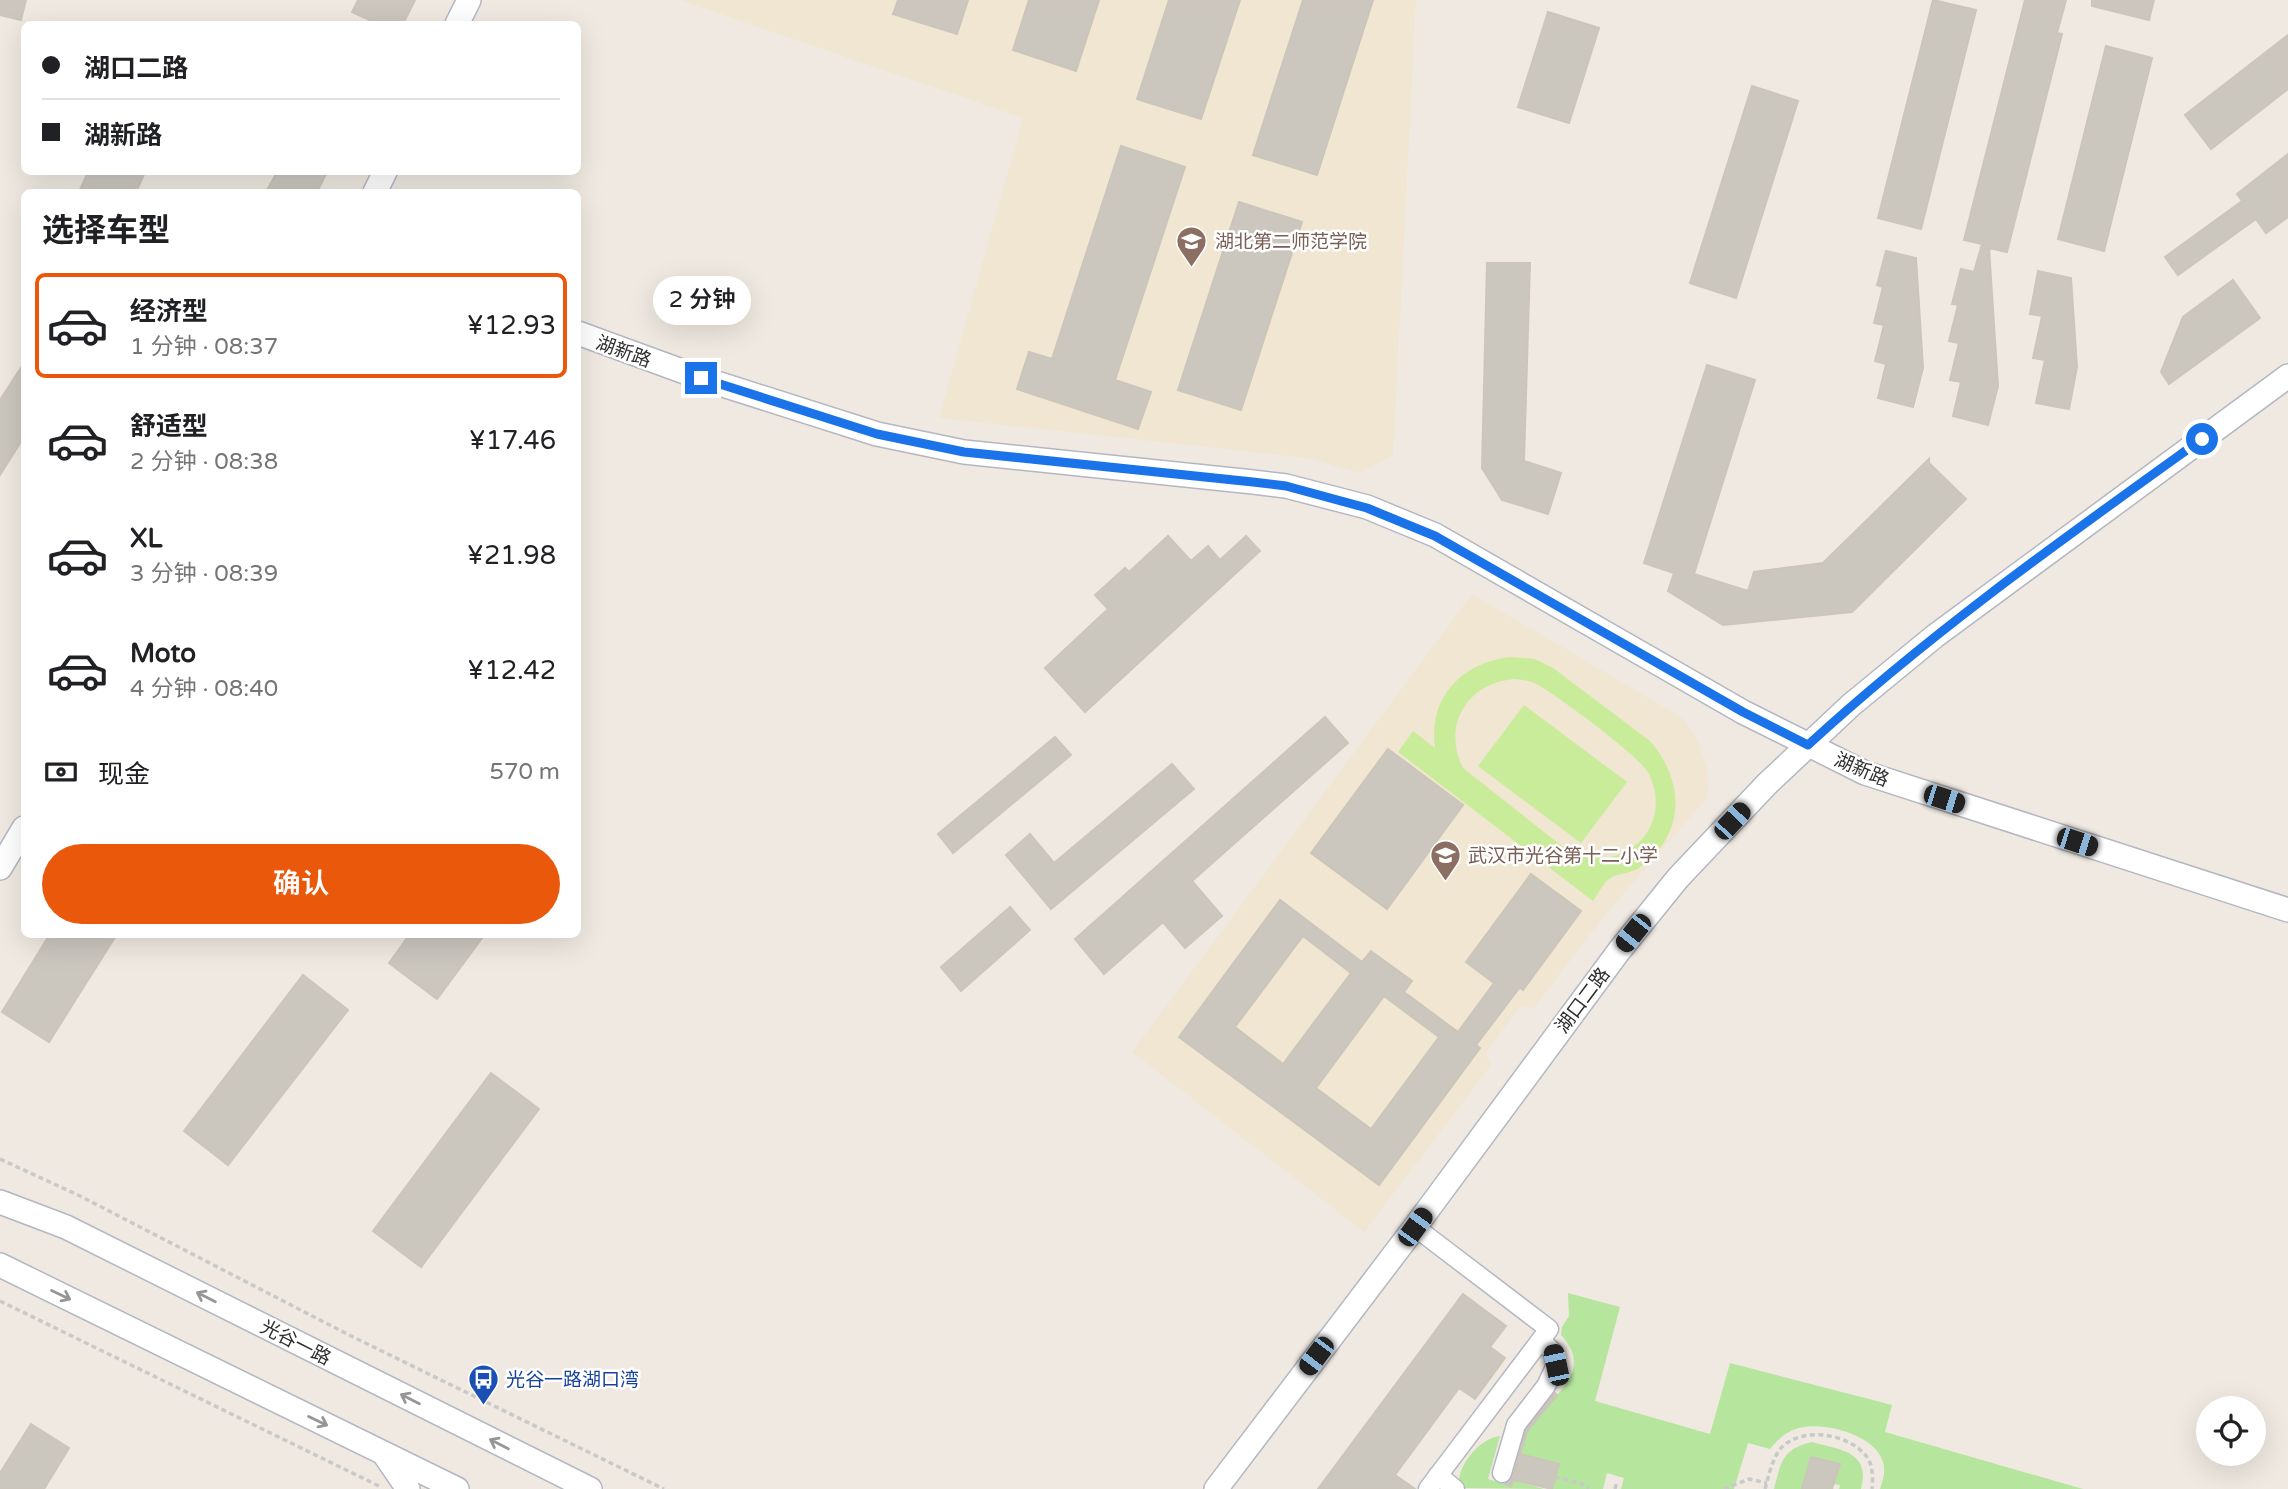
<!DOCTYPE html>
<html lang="zh">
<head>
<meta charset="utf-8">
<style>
  :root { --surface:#fff; --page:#f2f2f2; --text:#202124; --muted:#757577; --line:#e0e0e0; --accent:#ea580c }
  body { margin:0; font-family:"Varela Round","Noto Sans SC",sans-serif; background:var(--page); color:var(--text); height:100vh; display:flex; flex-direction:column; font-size:26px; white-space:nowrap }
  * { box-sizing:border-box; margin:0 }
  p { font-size:23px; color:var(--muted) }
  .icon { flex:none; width:38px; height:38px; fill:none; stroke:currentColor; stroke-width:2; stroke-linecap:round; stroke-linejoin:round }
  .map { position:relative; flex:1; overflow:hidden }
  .drawer { position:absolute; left:21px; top:189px; width:560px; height:749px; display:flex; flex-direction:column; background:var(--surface); border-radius:10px; box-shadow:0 7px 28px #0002 }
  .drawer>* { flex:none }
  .top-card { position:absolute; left:21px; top:21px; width:560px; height:154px; border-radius:10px; box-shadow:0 7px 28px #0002; display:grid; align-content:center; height:154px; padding:0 21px; background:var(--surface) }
  .controls { position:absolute; left:2196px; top:1396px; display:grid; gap:14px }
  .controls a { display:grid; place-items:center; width:70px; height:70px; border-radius:50%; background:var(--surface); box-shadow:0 7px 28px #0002; font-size:35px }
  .end { position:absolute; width:32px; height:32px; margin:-16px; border:9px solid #1a73e8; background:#fff; box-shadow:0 0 0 4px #fff }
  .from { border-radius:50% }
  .bubble { position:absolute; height:49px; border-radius:24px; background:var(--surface); box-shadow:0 7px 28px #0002; font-size:23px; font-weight:600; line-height:49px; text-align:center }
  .car { position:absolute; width:21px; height:42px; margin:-21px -10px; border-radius:9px; box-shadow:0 0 5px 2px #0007; background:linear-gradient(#222 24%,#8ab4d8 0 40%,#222 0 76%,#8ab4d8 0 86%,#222 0) }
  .top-card b { display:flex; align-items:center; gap:24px; height:66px; font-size:26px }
  .top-card b+b { border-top:2px solid var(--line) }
  .top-card i { width:18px; height:18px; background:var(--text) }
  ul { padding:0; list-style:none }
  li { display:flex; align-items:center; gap:21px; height:105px; margin:0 14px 10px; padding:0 7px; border:4px solid transparent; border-radius:10px }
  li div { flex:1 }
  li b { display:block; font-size:26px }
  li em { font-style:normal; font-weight:600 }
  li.on { border-color:var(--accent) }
  li>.icon { width:63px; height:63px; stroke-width:1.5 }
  h2 { padding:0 21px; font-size:32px; line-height:84px }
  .pay { display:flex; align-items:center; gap:18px; height:77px; padding:0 21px; font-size:26px }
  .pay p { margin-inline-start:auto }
  .action { display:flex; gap:14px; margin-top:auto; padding:14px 21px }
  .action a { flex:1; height:80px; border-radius:42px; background:var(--accent); color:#fff; font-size:28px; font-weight:600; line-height:80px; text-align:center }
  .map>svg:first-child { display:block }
  .education { fill:#f0e6d1 }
  .green { fill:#b6e59e }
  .pitch { fill:#c9ec9a; fill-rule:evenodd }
  .building { fill:#cbc7bf; stroke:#cbc5ba; stroke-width:2; fill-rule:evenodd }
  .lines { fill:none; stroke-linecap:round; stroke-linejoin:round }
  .street-casing { stroke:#b4b7c1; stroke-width:21 }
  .secondary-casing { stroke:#b4b7c1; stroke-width:26 }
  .path { stroke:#c9c9c9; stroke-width:3.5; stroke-dasharray:5 3.5; stroke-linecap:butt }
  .street { stroke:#fff; stroke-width:18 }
  .secondary { stroke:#fff; stroke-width:23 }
  .oneway { stroke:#969696 }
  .route { stroke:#1a73e8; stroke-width:9 }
  .labels { text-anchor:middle; stroke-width:5; stroke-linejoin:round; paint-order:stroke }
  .education-label { font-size:19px; fill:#785e54; stroke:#fff; text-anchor:start }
  .street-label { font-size:19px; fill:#2e2e2e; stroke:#fff }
  .transit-label { font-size:19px; fill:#164399; stroke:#fff; text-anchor:start }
</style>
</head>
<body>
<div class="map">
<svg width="2288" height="1489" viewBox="0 0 2288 1489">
  <rect width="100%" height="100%" fill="#efe9e1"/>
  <!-- education -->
  <path class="education" d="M680 0H1416L1393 455 1360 473 1308 458 939 418 1023 118Z
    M1472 594 1681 717 1697 738 1707 768 1708 791 1706 799 1605 915 1533 1009 1521 1005 1485 1054 1492 1064 1364 1232 1132 1052Z"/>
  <!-- green -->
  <path class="green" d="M1568 1293 1620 1307 1595 1401 1710 1434 1730 1363 1892 1405 1885 1432 2083 1489H1880C1883 1480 1886 1471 1883 1462 1875 1433 1815 1418 1791 1431 1782 1435 1776 1442 1770 1449L1748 1443 1734 1489H1621L1624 1478 1607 1473 1603 1489H1552L1559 1464 1520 1454C1522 1447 1523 1439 1527 1432 1542 1400 1599 1376 1561 1335L1562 1327 1569 1316Z
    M1500 1436 1488 1479 1511 1486 1513 1480 1544 1489 1464 1488 1459 1481C1460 1462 1481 1438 1500 1436Z
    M1812 1442C1840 1450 1871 1451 1861 1489H1839L1840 1485 1834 1484 1840 1464 1812 1457 1802 1489H1774C1781 1462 1782 1449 1812 1442Z"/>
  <!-- pitch -->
  <path class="pitch" d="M1510 657 1535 659 1553 668 1650 741C1685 781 1686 835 1639 868 1630 874 1616 873 1609 879 1603 884 1598 894 1593 901L1398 752 1413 731 1435 748C1428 698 1461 663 1510 657ZM1515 679C1524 680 1533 681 1540 686 1561 699 1640 756 1649 774 1674 827 1626 873 1572 854L1463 768C1441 725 1468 682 1515 679Z
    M1524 705 1627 782 1581 843 1478 766Z"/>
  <!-- building -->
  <path class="building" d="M0 0H26L21 20 0 15Z
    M358 0H415L403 24H378L352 12Z
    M898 0H968L957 34 893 14Z
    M1029 0H1099L1076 71 1013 50Z
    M1169 0H1240L1201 119 1137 99Z
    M1303 0H1373L1317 175 1253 155Z
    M1933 0 1976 10 1921 229 1878 218Z
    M2025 0H2066L2057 33 2062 34 2007 252 1989 248 1998 386 1988 425 1953 416 1961 382 1950 380 1959 343 1949 341 1958 305 1952 304 1961 269 1974 272 1982 244 1964 240Z
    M2092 0H2154L2149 20 2092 6Z
    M1548 12 1599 28 1569 123 1518 107Z
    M2288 35V89L2211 149 2185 115Z
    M2106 46 2152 58 2104 251 2058 239Z
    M1752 86 1798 101 1736 298 1690 283Z
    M1121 146 1185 167 1115 380 1151 392 1138 429 1017 389 1029 352 1052 359Z
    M2288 154V217L2266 233 2256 219 2178 275 2165 257 2242 201 2237 194Z
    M88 172H145L136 192H79Z
    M277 172H327L317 192H266Z
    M1239 202 1302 222 1241 410 1178 390Z
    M1886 251 1916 258 1923 368 1913 407 1878 398 1886 364 1875 361 1884 325 1874 323 1883 287 1877 285Z
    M1487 263H1530L1524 461 1561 473 1548 514 1502 500 1482 468Z
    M2038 271 2071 278 2077 367 2069 409 2036 403 2045 360 2033 358 2042 316 2030 314Z
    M2233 280 2260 318 2169 384 2161 372 2183 317Z
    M24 363V437L0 475V400Z
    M1707 365 1755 380 1694 574 1748 591 1754 572 1823 563 1929 459V463L1966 499 1852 612 1723 625 1668 591 1674 573 1644 563Z
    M1168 536 1191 561 1208 546 1220 560 1246 536 1260 551 1085 712 1045 668 1108 609 1095 595 1125 568 1129 572Z
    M1325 717 1348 743 1192 881 1222 916 1185 948 1163 922 1104 974 1075 939Z
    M1055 737 1071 755 953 853 938 834Z
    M1388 749 1463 805 1387 909 1311 853Z
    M1172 764 1194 789 1051 909 1006 855 1030 834 1054 863Z
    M1531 874 1581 911 1523 990 1520 987 1476 1045 1480 1048 1379 1185 1179 1037 1280 900 1362 962 1371 951 1412 981 1404 992 1458 1032 1494 983 1466 962ZM1303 936 1351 973 1283 1064 1235 1027ZM1384 996 1439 1037 1371 1129 1316 1088Z
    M1010 907 1030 930 961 991 941 967Z
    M50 934H117L49 1042 2 1012Z
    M410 934H485L437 999 389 963Z
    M303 975 348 1010 228 1165 184 1131Z
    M491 1073 539 1109 421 1267 373 1231Z
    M1463 1294 1506 1326 1490 1347 1505 1358 1475 1399 1459 1388 1395 1475 1415 1489H1318Z
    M1555 1393 1557 1395 1527 1431 1520 1454 1559 1464 1552 1489 1513 1480 1511 1486 1505 1484 1513 1476 1526 1430Z
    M31 1424 69 1448 44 1489H0V1473Z
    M1811 1457 1840 1464 1832 1489H1802Z"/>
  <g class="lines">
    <defs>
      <path id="street" d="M1415 1227 1549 1329 1428 1489
        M1502 1473 1516 1425 1546 1386 1556 1365 1553 1352 1541 1340
        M1438 1475 1455 1489"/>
      <path id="secondary" d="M457 24 469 0
        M375 192 385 172
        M578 333 701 378 877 434 964 452 1253 482 1286 486 1367 507 1435 535 1743 712 1865 773 2288 910
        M0 868 24 828
        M0 1202 66 1227 590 1489
        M0 1265 457 1489
        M384 1454 408 1489
        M1216 1489 1415 1227 1619 951 1678 878 1767 784 1851 705 1935 636 2288 376"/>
    </defs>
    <!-- street casing -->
    <use href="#street" class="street-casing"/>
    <!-- secondary casing -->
    <use href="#secondary" class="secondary-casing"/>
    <!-- path -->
    <path class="path" d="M0 1159 80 1196 351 1336 664 1489
      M0 1301 379 1486
      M1555 1477 1580 1483 1589 1489
      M1615 1489 1617 1481
      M1724 1489 1749 1479 1767 1483
      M1765 1489C1769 1475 1772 1459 1781 1448 1802 1426 1849 1433 1867 1457 1873 1466 1873 1479 1872 1489"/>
    <!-- street -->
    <use href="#street" class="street"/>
    <!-- secondary -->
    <use href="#secondary" class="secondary"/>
  </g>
  <!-- one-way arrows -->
  <defs><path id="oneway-shaft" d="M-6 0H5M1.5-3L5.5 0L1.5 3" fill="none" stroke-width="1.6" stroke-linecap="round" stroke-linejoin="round" transform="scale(1.75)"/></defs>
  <g class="oneway">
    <use href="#oneway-shaft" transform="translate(61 1295) rotate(26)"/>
    <use href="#oneway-shaft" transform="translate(206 1297) rotate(-153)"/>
    <use href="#oneway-shaft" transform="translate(410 1399) rotate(-153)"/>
    <use href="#oneway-shaft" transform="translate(318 1421) rotate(26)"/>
    <use href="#oneway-shaft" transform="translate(499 1444) rotate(-153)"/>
  </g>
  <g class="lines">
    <!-- route -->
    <path class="route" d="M701 378 877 434 964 452 1253 482 1286 486 1367 508 1435 536 1743 712 1808 745C1931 632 2067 536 2202 439"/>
  </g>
  <!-- icons -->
  <defs>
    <symbol id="university-pin" viewBox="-11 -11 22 30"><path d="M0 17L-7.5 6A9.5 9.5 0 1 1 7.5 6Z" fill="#8d6e63" stroke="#fff"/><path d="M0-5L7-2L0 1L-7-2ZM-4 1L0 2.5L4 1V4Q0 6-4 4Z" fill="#fff"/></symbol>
    <symbol id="school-pin" viewBox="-11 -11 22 30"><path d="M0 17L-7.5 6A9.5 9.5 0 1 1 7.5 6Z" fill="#8d6e63" stroke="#fff"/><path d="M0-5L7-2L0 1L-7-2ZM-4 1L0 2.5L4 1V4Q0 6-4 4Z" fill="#fff"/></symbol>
    <symbol id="bus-pin" viewBox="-11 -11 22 30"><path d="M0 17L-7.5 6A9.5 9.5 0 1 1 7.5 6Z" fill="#1a4fb4" stroke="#fff"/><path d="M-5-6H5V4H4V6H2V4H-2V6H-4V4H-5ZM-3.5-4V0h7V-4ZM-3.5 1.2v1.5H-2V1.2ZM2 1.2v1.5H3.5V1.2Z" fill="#fff"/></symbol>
  </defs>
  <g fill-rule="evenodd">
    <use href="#university-pin" x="1174" y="224" width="35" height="47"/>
    <use href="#school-pin" x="1428" y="838" width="35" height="47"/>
    <use href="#bus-pin" x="466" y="1362" width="35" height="47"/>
  </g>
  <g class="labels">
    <!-- education labels -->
    <g class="education-label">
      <text x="1215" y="248">湖北第二师范学院</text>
      <text x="1468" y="862">武汉市光谷第十二小学</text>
    </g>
    <!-- street labels -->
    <g class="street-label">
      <text transform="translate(624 351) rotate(20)" y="7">湖新路</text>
      <text transform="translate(1862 769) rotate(23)" y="7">湖新路</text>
      <text transform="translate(1582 1000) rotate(-53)" y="7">湖口二路</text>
      <text transform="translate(296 1342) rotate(27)" y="7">光谷一路</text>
    </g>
    <!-- transit labels -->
    <g class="transit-label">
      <text x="506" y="1386">光谷一路湖口湾</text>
    </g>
  </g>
</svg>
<div class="controls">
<a><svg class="icon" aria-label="locate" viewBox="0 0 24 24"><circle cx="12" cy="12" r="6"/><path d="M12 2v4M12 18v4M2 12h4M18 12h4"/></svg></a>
</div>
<i class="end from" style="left:2202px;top:439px"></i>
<i class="end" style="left:701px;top:378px"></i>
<div class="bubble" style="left:653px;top:276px;width:98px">2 分钟</div>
<i class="car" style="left:1944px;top:799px;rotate:108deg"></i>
<i class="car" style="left:1732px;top:821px;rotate:43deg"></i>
<i class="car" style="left:2077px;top:842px;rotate:108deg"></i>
<i class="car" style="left:1633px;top:933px;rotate:219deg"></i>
<i class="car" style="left:1415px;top:1227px;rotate:36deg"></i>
<i class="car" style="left:1316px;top:1356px;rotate:217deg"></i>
<i class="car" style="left:1556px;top:1365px;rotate:348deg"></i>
<div class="top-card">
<b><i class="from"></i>湖口二路</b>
<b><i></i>湖新路</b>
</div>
<section class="drawer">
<h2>选择车型</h2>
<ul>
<li class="on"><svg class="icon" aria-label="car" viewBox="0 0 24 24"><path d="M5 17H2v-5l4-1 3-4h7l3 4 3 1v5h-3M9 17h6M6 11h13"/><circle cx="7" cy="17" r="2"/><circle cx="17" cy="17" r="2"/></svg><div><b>经济型</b><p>1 分钟 · 08:37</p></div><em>¥12.93</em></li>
<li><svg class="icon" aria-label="car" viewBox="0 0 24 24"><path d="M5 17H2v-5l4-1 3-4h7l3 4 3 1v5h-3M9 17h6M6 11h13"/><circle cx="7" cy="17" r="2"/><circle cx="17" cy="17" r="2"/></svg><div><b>舒适型</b><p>2 分钟 · 08:38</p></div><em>¥17.46</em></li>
<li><svg class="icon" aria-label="car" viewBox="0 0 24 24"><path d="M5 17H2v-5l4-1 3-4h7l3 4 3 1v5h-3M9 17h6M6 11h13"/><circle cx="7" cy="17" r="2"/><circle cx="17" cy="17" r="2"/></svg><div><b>XL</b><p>3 分钟 · 08:39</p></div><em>¥21.98</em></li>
<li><svg class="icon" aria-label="car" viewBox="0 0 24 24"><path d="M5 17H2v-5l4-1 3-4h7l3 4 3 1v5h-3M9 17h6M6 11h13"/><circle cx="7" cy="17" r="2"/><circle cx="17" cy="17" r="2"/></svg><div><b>Moto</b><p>4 分钟 · 08:40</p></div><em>¥12.42</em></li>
</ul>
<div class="pay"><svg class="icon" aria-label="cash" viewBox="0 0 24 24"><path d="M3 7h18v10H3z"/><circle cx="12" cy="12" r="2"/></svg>现金<p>570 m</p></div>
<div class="action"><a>确认</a></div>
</section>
</div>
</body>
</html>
